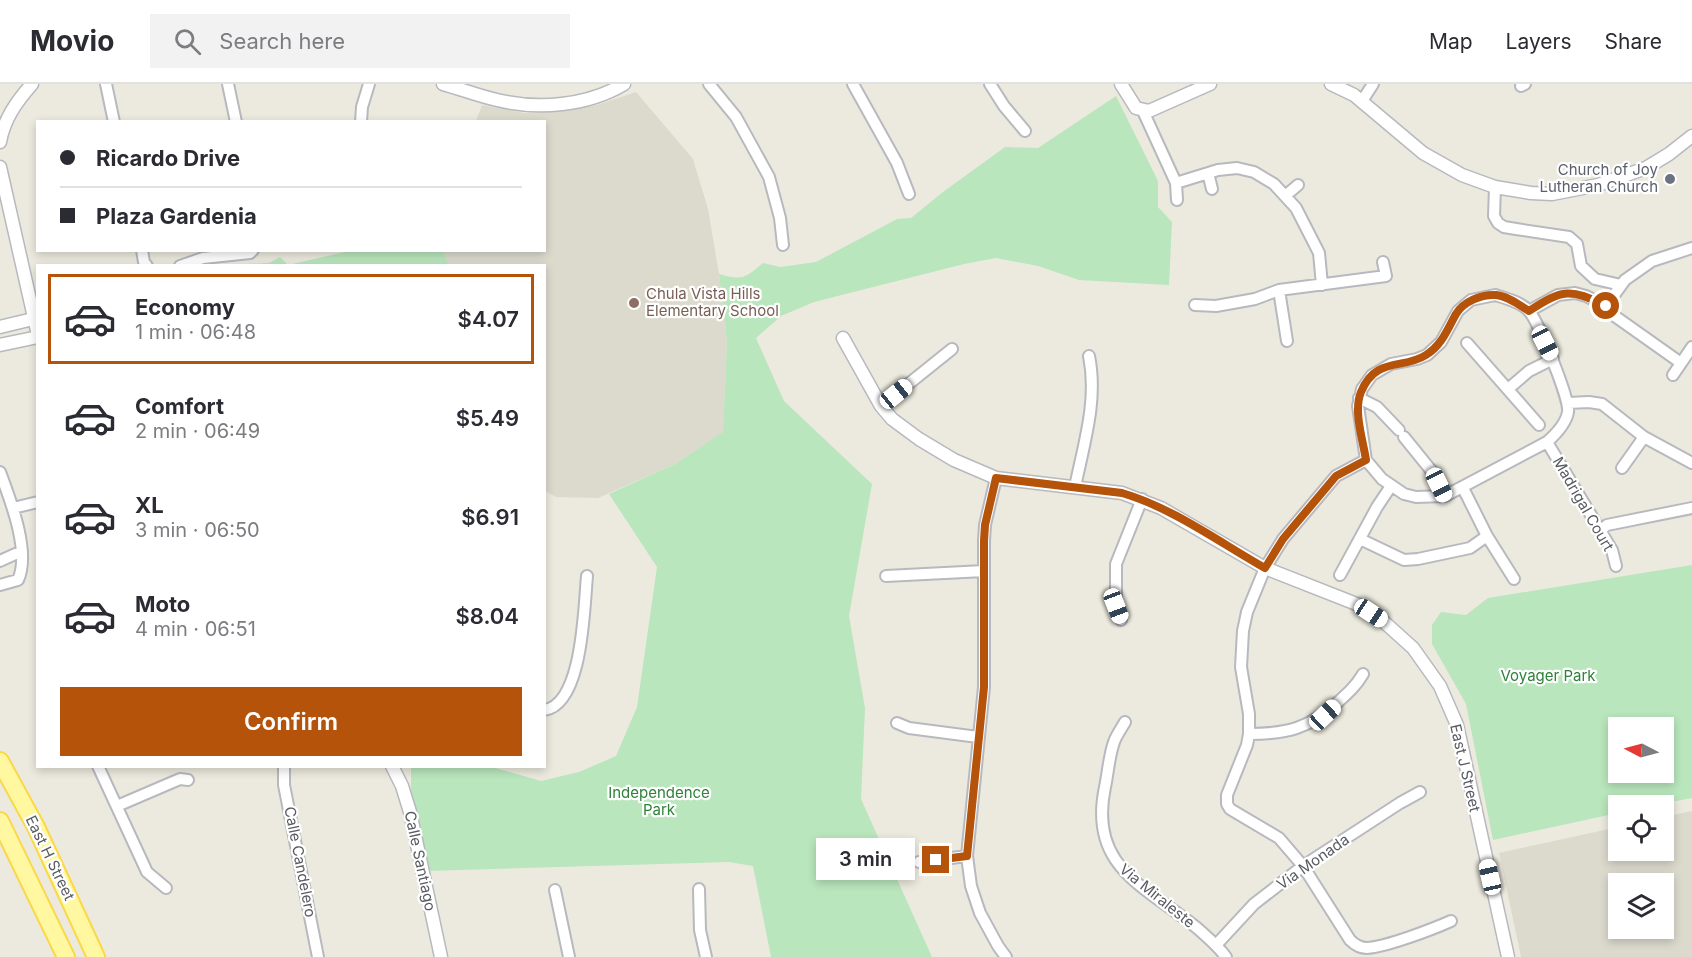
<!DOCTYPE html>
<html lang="en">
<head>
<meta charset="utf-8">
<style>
  :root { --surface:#fff; --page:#f2f2f3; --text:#2b2b33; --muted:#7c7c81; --line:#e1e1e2; --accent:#b45309 }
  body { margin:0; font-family:Inter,sans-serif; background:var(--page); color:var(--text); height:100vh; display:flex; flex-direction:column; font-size:22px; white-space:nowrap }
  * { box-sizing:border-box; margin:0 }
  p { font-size:20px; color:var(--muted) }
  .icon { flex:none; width:33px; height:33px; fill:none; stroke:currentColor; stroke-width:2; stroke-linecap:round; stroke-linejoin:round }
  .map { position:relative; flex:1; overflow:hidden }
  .details { position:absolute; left:36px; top:180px; width:510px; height:504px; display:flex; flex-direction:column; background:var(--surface); border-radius:0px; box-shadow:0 3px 9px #0003 }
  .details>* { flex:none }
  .banner { position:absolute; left:36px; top:36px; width:510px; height:132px; border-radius:0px; box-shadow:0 3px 9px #0003; display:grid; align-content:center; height:132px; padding:0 24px; background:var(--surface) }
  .needle { width:39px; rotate:276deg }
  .fabs { position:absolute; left:1608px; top:633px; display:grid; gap:12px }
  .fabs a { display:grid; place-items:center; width:66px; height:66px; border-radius:0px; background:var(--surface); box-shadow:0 3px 9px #0003; font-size:30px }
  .end { position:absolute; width:27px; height:27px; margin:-14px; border:8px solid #b45309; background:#fff; box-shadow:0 0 0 3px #fff }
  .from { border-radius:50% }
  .bubble { position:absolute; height:42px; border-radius:0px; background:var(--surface); box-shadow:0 3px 9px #0003; font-size:20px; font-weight:600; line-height:42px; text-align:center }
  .car { position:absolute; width:18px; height:36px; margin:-18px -9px; border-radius:8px; box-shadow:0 0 4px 2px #0007; background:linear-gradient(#fff 24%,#345 0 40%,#fff 0 76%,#345 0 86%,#fff 0) }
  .banner b { display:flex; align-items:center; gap:21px; height:57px; font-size:22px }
  .banner b+b { border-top:2px solid var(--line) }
  .banner i { width:15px; height:15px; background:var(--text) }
  ul { padding:10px 0 0; list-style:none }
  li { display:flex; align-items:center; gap:18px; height:90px; margin:0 12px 9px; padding:0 12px; border:3px solid transparent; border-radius:0px }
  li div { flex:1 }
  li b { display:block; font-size:22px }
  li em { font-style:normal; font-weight:600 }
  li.on { border-color:var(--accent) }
  li>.icon { width:54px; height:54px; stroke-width:1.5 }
  .cta { display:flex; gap:12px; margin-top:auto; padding:12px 24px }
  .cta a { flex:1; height:69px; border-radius:0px; background:var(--accent); color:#fff; font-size:24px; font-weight:600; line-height:69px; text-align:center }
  header { display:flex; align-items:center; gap:36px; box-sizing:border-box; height:84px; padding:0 30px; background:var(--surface); border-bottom:2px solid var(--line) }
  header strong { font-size:28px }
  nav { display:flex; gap:33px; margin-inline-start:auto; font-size:21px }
  .search { width:420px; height:54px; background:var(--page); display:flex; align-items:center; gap:15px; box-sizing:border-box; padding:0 21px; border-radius:0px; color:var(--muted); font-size:22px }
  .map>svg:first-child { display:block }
  .education { fill:#dcdacd; fill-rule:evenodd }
  .green { fill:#b9e6bc; fill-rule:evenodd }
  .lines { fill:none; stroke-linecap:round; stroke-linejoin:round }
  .minor-casing { stroke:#b7b9bf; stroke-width:14 }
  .tertiary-casing { stroke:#b7b9bf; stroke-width:15 }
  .primary-casing { stroke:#fad84a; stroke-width:20 }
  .minor { stroke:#fff; stroke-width:10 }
  .tertiary { stroke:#fff; stroke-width:12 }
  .primary { stroke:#fff8a1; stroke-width:16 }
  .route { stroke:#b45309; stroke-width:8 }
  .worship-dot { fill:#6b7280; stroke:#fff; stroke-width:2 }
  .education-dot { fill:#8d6e63; stroke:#fff; stroke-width:2 }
  .labels { text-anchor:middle; stroke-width:4.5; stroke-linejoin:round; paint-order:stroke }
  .worship-label { font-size:15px; fill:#5b616d; stroke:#fff; text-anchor:end }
  .education-label { font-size:15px; fill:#785e54; stroke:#fff; text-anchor:start }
  .street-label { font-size:15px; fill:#585b61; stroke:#fff }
  .park-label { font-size:15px; fill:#2e8239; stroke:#fff }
</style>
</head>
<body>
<header>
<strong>Movio</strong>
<div class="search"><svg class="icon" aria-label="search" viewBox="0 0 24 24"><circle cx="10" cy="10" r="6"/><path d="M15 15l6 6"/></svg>Search here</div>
<nav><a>Map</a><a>Layers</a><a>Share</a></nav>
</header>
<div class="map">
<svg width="1692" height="873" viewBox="0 0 1692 873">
  <rect width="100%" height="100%" fill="#eceade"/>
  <!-- education -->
  <path class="education" d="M636 8 693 75 708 125 719 190 727 257 723 349 677 379 598 414 556 413 545 407 544 182 449 181 443 167 544 166V38L476 37 482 21 524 29 597 21Z
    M1692 727V873H1521L1499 769 1618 743V766H1664V733ZM1618 800H1664V844H1618Z"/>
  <!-- green -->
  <path class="green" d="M1116 12 1158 97V123L1172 138 1169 201 1079 196 1038 182 996 174 964 180 814 218 781 232 756 254 784 317 872 400 849 532 865 624 861 715 932 873H771L753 782 729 778 426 787 411 717V683H492L541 697 579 688 616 672 637 623 657 483 609 410 677 379 723 348 727 257 719 190C743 197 745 194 763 179L780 183 816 178 897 135 911 134 943 108 1005 63 1038 64Z
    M349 167H443L449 181H221L269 179 280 173 288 181Z
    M1692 481V714L1655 721 1618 722V729L1493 756 1466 620 1432 560V541L1441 528 1466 531 1488 514ZM1618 644H1664V688H1618Z"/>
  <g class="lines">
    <defs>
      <path id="minor" d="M106 0 114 38
        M228 0 236 38
        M709 0 736 33 769 93 780 134 783 161
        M853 0 897 79 909 110
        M990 0 1004 22 1025 47
        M1521 2 1525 0
        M1362 17 1373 0
        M1143 27 1176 99 1177 116
        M361 38 362 23 369 0
        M1208 89 1212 105
        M1176 99 1218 86 1237 84 1254 88 1274 100 1296 124 1319 169 1322 201
        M1495 103 1494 132 1498 139 1504 143 1516 145 1569 153 1577 160 1581 182 1595 195 1621 201
        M1285 112 1298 101
        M142 166 144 178 147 182
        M180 182 203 174 250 169 253 166
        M1279 206 1287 257
        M1495 211C1505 214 1521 218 1529 227 1538 237 1570 315 1568 328 1566 340 1556 350 1547 358L1445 412 1416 413 1404 410 1382 395 1366 376 1358 322 1362 305 1372 291 1391 280 1417 275 1427 271 1441 258 1458 227 1471 216Z
        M1195 221 1216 222 1255 215 1279 206 1386 192 1383 178
        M1606 222 1625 196 1652 177 1692 164
        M1529 227 1558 211 1575 209 1586 212 1606 222 1616 233 1681 279
        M1467 259 1539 341
        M1673 291 1692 263
        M1508 305 1529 287 1553 275
        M1359 314 1377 323 1399 346
        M1568 319 1589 318 1602 320 1644 353 1692 379
        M881 322 952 265
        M1404 353 1434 390 1445 412
        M1547 358 1612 466 1616 482
        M1366 376 1336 392 1283 455 1265 484 1247 528 1243 547 1241 583 1249 630V650L1247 661 1227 711V720L1230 725 1279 754 1303 782 1350 856C1355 861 1360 864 1367 864 1386 863 1433 845 1451 837
        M1622 384 1644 353
        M0 388C10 415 31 468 18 496L0 501
        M996 394 985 441 984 457V603L967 772 971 802 980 829 998 862 1006 873
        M1075 403C1084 359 1098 316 1089 272
        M1463 404 1487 452 1514 495
        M13 424 38 418
        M1600 447 1607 441 1692 424
        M1360 455 1404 476 1418 475 1470 464 1487 452
        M0 477 22 467
        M1340 491 1377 423 1391 402
        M886 492 984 487
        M1121 536 1116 522V480L1142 415
        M544 626C583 621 584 523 587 492
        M1125 638C1121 645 1116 652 1114 658 1109 672 1108 689 1105 703 1088 783 1145 802 1197 844 1207 853 1218 862 1226 873
        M897 639 909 644 978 653
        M1249 650C1287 650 1310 644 1338 618 1348 609 1356 602 1363 590
        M98 682 147 788 166 804
        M284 682V701L318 873
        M117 722 180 695 188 696
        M919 778 967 772
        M699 805 700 846 706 873
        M555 806 569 873
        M1216 861 1254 820 1303 782 1400 719 1420 708"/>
      <path id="tertiary" d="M443 0C461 5 479 12 497 16 538 26 587 22 624 0
        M1121 0 1136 24 1149 27 1210 0
        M1331 0 1354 11 1423 69 1462 91 1495 103 1531 109 1552 110 1598 101 1646 84 1669 70 1692 52
        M0 58C4 35 17 17 32 0
        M0 83 38 251
        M0 243 33 235
        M843 254 881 322 892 335 919 355 954 376 996 394 1122 409 1161 424 1265 484 1359 521 1383 537 1413 564 1440 602 1457 641 1508 873
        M0 261 38 253
        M392 682 402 702 410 728 441 873"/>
      <path id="primary" d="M0 677 36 743 96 873
        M0 737 66 873"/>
    </defs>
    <!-- minor casing -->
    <use href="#minor" class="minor-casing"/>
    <!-- tertiary casing -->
    <use href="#tertiary" class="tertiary-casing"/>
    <!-- primary casing -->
    <use href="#primary" class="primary-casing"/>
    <!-- minor -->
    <use href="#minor" class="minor"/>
    <!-- tertiary -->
    <use href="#tertiary" class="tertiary"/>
    <!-- primary -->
    <use href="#primary" class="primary"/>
  </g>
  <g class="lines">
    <!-- route -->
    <path class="route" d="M936 776 967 772 984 603V457L985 441 996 394 1122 409C1173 424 1219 458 1265 484L1283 455 1336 392 1366 376C1363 356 1353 327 1361 308 1376 272 1403 286 1426 271 1442 261 1447 246 1456 230 1463 218 1481 210 1496 211 1508 212 1519 221 1529 227 1563 205 1570 204 1606 222"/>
  </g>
  <!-- markers -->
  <circle class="worship-dot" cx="1670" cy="95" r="6"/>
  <circle class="education-dot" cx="634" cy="219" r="6"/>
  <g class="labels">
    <!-- worship labels -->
    <g class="worship-label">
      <text x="1658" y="91">Church of Joy<tspan x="1658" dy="17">Lutheran Church</tspan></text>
    </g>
    <!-- education labels -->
    <g class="education-label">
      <text x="646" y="215">Chula Vista Hills<tspan x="646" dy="17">Elementary School</tspan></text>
    </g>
    <!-- street labels -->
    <g class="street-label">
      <text transform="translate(1583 420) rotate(60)" y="5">Madrigal Court</text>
      <text transform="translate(1465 684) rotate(77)" y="5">East J Street</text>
      <text transform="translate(50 774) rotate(64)" y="5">East H Street</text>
      <text transform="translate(420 777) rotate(78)" y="5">Calle Santiago</text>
      <text transform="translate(300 778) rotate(79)" y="5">Calle Candelero</text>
      <text transform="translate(1313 778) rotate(-35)" y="5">Via Monada</text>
      <text transform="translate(1157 812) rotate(39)" y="5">Via Miraleste</text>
    </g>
    <!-- park labels -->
    <g class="park-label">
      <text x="1548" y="597">Voyager Park</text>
      <text x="659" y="714">Independence<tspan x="659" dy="17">Park</tspan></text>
    </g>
  </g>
</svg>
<div class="fabs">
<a><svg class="needle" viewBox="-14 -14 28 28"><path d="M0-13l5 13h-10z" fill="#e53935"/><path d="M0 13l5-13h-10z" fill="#7c7c81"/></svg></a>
<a><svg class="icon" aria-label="locate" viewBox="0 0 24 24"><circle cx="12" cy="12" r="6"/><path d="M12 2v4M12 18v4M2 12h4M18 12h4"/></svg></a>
<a><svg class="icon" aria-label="layers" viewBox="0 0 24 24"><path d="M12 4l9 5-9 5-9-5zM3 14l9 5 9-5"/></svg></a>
</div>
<i class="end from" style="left:1606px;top:222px"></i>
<i class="end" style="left:936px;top:776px"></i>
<div class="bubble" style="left:816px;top:754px;width:99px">3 min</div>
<i class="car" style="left:1545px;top:259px;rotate:153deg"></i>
<i class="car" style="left:896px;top:310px;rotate:51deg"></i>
<i class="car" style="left:1439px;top:401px;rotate:154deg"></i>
<i class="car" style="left:1116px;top:522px;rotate:159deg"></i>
<i class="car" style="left:1371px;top:529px;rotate:123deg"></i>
<i class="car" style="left:1325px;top:631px;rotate:47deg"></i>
<i class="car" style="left:1490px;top:793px;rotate:347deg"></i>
<div class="banner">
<b><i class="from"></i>Ricardo Drive</b>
<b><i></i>Plaza Gardenia</b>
</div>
<section class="details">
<ul>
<li class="on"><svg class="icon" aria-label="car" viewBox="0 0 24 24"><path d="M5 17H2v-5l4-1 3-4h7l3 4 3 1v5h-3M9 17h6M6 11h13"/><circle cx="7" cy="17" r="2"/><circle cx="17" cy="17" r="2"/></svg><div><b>Economy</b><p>1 min · 06:48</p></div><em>$4.07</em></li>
<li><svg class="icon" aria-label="car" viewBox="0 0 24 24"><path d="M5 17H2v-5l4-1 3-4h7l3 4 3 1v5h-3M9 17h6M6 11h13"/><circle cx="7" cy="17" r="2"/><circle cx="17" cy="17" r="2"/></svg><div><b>Comfort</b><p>2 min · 06:49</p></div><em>$5.49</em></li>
<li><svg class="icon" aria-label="car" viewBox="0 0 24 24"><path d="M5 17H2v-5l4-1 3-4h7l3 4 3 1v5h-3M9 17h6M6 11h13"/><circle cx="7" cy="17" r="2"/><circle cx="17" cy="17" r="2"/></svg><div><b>XL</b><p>3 min · 06:50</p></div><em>$6.91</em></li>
<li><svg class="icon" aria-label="car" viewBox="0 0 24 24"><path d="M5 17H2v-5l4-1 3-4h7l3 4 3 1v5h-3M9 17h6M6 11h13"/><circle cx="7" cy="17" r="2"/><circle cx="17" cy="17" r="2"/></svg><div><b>Moto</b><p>4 min · 06:51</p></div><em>$8.04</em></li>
</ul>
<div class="cta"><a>Confirm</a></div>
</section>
</div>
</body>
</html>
